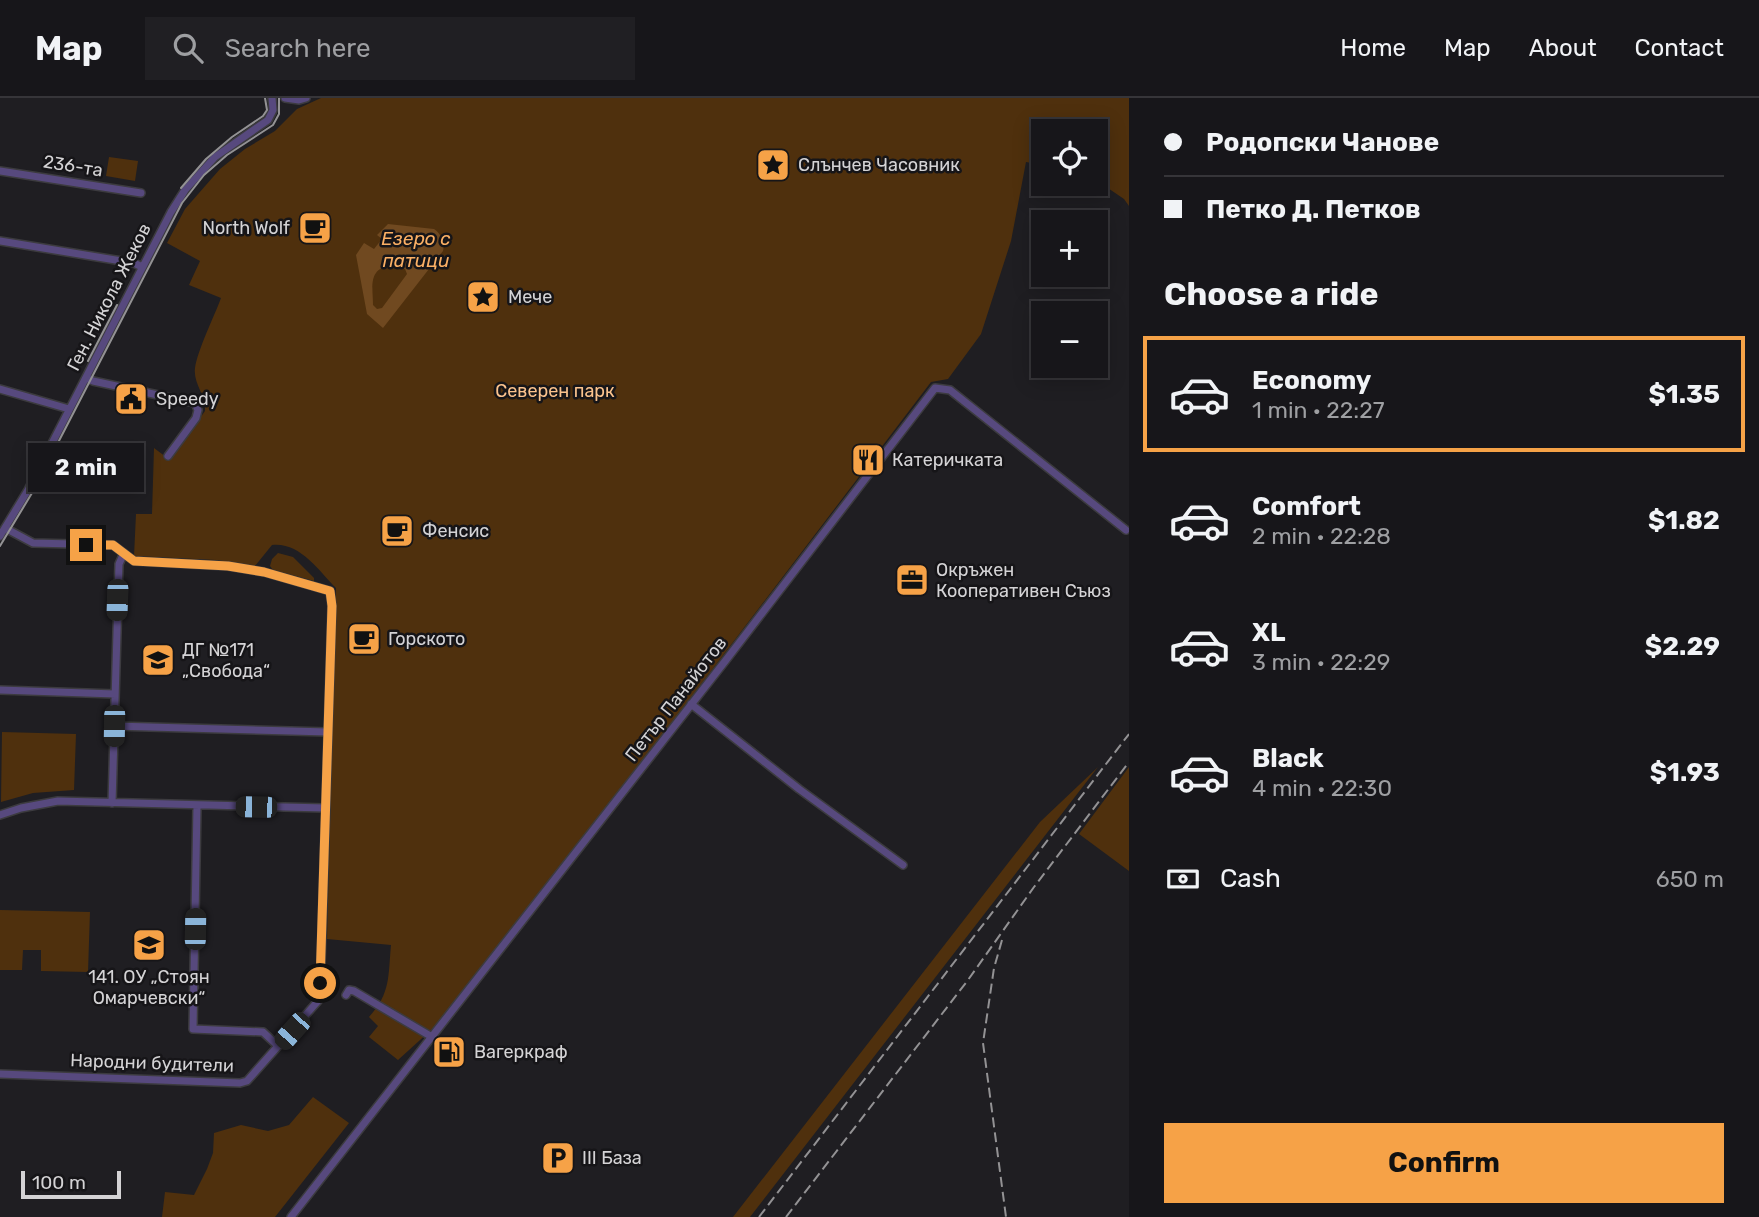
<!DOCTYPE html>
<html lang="en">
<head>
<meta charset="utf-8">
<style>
  :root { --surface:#17161a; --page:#201f23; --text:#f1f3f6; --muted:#9e9fa2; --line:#363539; --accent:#f6a247 }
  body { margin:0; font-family:Rubik,sans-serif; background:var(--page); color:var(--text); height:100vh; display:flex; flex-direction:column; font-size:26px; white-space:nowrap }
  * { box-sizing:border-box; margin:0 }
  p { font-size:23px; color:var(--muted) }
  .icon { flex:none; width:38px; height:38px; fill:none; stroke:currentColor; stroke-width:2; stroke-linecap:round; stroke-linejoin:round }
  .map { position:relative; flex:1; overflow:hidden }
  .panel { display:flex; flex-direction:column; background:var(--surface); width:630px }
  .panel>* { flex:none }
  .hud { display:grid; align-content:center; height:154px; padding:0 35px; background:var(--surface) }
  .buttons { position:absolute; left:1031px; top:21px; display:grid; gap:14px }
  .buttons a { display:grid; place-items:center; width:77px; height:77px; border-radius:0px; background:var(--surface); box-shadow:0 4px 18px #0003,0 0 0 2px var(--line); font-size:35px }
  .scale { position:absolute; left:21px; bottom:18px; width:100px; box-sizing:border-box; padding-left:7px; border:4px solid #d4d3d5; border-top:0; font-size:19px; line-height:24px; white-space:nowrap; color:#d4d3d5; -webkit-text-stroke:5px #161518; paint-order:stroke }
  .end { position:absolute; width:32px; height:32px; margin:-16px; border:9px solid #f6a247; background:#111; box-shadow:0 0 0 4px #111 }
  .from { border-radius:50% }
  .bubble { position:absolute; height:49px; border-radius:0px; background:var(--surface); box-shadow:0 4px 18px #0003,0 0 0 2px var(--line); font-size:23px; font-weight:700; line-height:49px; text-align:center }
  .car { position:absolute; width:21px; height:42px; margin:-21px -10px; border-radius:9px; box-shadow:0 0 5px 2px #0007; background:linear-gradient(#222 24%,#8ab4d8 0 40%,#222 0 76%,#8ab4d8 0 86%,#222 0) }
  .hud b { display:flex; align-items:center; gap:24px; height:66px; font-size:26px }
  .hud b+b { border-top:2px solid var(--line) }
  .hud i { width:18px; height:18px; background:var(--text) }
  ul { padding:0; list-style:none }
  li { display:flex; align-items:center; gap:21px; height:116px; margin:0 14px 10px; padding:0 21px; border:4px solid transparent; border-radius:0px }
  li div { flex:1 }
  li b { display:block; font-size:26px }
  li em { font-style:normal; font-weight:700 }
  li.active { border-color:var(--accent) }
  li>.icon { width:63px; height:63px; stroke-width:1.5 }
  h2 { padding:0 35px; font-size:32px; line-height:84px }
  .pay { display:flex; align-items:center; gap:18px; height:77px; padding:0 35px; font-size:26px }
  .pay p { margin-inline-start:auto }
  .cta { display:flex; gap:14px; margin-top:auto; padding:14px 35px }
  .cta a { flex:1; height:80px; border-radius:0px; background:var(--accent); color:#111; font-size:28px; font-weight:700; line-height:80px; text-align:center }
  header { display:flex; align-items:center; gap:42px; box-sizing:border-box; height:98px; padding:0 35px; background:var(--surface); border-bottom:2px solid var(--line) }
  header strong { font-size:33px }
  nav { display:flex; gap:38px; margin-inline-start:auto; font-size:24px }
  .search { width:490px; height:63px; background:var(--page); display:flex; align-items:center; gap:18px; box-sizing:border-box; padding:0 24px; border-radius:0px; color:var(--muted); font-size:26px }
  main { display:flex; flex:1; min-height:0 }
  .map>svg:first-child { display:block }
  .green { fill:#4f300d }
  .water { fill:#704920; fill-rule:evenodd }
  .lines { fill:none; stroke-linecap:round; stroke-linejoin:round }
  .minor-casing { stroke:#3c3b3f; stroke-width:10 }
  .minor { stroke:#57497e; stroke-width:7 }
  .tram { stroke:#939294; stroke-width:2 }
  .rail { stroke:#939294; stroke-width:2; stroke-dasharray:10 5; stroke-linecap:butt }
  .route { stroke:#f6a247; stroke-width:9 }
  .labels { text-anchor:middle; stroke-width:5; stroke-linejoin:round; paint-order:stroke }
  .poi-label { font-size:18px; fill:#d4d3d5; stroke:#161518; text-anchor:start }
  .street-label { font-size:18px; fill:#d4d3d5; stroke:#161518 }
  .park-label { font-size:18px; fill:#fbc38d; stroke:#161518 }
  .water-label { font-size:19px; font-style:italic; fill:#fbb065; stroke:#161518 }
</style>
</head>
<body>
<header>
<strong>Map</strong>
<div class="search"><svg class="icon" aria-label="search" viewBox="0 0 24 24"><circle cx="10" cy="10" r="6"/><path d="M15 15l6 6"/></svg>Search here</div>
<nav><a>Home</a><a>Map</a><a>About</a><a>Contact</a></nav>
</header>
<main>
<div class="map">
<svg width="1129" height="1119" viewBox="0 0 1129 1119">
  <rect width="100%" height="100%" fill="#1f1e22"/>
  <!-- green -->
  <path class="green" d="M321 0H1129V108L1124 101 1096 82V33H1043V67L1026 64 1011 143 981 236 948 281 931 284 588 735 441 923 398 962 369 939 378 928 369 919C391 895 388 878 391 847L327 841 336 490C318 472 300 444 272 447L255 468 216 462 134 458 136 416H152L154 350 170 362 205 313C206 297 193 286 195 270 198 251 214 219 221 200L189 187 200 163 167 145 185 111 220 71 245 51 275 33 297 11Z
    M109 59 138 63 135 83 106 78Z
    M278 455 293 459 314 480V483L273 472 270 468 272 461Z
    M2 634 76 636 74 692 33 695 1 704Z
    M1098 669 750 1119H733L1040 724Z
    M1129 669V773L1079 736Z
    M0 812 90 814 88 874 41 873V852H23L22 872H0Z
    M313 999 349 1025 275 1119H162L165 1094 194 1097 207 1071 213 1055 214 1035 241 1027 268 1033 289 1027Z"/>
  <!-- water -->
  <path class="water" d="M388 126 434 131C441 135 445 146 443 153L383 230 367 216 356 157 364 145 374 151 382 141 377 137ZM387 168 405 171 407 176 382 210 377 211 373 207C373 191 368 173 387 168Z"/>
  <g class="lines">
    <defs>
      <path id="minor" d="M285 0 299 2 306 0
        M0 73 141 95
        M0 143 134 165 142 169
        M86 280 93 283 195 305 198 312 196 320 168 358
        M0 291 69 311
        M0 438 28 392 171 114 185 92 215 59 268 22 273 12 272 0
        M0 592 115 596
        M691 606 799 691 903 767
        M114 628 328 634
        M112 705 119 466 124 455
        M197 708 193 931 263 934 278 948
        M0 717 21 710 58 703 325 710
        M346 897 349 892 354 893 432 939
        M0 976 240 985 247 983 318 903 320 897 332 508 330 493 264 474 228 468 134 463 113 447 33 445 5 430
        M291 1119 726 562 935 290 950 292 1126 432"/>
    </defs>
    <!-- minor casing -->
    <use href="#minor" class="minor-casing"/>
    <!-- minor -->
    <use href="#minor" class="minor"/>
    <!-- tram -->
    <path class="tram" d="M181 90 206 61 232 39 263 18 267 12 265 0
      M88 263 117 207
      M0 448 32 395 182 105 204 77 227 57 273 27 279 16V0"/>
    <!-- rail -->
    <path class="rail" d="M1002 842 994 870 983 945 1006 1119
      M759 1119 1129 636
      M786 1119 968 882 1034 789 1129 664"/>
  </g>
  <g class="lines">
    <!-- route -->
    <path class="route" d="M86 447H113L134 463 228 468 264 474 330 493 332 508 320 885"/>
  </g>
  <!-- icons -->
  <defs>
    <symbol id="sight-square" viewBox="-11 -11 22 22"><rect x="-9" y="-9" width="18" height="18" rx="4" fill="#f6a247" stroke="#161518"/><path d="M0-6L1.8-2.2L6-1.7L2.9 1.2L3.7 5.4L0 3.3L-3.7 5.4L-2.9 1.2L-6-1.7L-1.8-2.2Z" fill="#111"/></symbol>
    <symbol id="cafe-square" viewBox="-11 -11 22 22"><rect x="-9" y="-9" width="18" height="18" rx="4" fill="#f6a247" stroke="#161518"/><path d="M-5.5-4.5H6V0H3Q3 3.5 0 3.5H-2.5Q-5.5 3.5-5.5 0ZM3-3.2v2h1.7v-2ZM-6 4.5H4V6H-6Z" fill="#111"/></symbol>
    <symbol id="civic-square" viewBox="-11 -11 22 22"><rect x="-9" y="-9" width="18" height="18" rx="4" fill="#f6a247" stroke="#161518"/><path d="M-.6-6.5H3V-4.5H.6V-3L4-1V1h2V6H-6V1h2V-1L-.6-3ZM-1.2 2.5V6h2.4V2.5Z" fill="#111"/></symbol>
    <symbol id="restaurant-square" viewBox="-11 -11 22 22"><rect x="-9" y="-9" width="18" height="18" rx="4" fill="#f6a247" stroke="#161518"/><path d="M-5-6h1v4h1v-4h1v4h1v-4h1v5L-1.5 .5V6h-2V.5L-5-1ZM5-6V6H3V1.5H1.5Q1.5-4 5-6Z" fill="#111"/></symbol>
    <symbol id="office-square" viewBox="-11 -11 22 22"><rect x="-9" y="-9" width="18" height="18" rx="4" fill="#f6a247" stroke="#161518"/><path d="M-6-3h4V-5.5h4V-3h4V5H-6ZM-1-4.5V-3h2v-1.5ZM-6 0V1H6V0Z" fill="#111"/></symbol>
    <symbol id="school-square" viewBox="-11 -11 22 22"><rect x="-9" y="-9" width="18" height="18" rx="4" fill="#f6a247" stroke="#161518"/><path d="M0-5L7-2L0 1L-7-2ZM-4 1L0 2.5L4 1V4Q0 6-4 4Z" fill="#111"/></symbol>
    <symbol id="fuel-square" viewBox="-11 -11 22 22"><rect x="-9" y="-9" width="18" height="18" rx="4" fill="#f6a247" stroke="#161518"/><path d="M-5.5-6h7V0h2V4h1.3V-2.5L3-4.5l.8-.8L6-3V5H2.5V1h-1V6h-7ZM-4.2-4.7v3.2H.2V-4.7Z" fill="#111"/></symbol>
    <symbol id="parking-square" viewBox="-11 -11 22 22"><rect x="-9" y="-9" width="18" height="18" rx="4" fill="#f6a247" stroke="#161518"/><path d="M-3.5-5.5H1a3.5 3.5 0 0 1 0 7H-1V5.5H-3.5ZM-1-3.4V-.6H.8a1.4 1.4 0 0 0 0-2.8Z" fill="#111"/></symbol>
  </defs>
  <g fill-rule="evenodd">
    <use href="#sight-square" x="754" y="48" width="38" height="38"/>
    <use href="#cafe-square" x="296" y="111" width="38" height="38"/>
    <use href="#sight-square" x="464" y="180" width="38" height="38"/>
    <use href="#civic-square" x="112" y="282" width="38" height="38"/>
    <use href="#restaurant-square" x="849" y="343" width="38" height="38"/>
    <use href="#cafe-square" x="378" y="414" width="38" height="38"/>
    <use href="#office-square" x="893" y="463" width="38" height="38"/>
    <use href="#cafe-square" x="345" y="522" width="38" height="38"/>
    <use href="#school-square" x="139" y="543" width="38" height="38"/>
    <use href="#school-square" x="130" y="828" width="38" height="38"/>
    <use href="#fuel-square" x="430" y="935" width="38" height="38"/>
    <use href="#parking-square" x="539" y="1041" width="38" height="38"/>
  </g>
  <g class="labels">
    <!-- poi labels -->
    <g class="poi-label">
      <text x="798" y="73">Слънчев Часовник</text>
      <text x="290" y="136" text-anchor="end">North Wolf</text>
      <text x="508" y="205">Мече</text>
      <text x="156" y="307">Speedy</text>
      <text x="892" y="368">Катеричката</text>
      <text x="422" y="439">Фенсис</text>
      <text x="936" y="478">Окръжен<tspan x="936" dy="21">Кооперативен Съюз</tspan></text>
      <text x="388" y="547">Горското</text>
      <text x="182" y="558">ДГ №171<tspan x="182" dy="21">„Свобода“</tspan></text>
      <text x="149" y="885" text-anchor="middle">141. ОУ „Стоян<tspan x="149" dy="21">Омарчевски“</tspan></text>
      <text x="474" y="960">Вагеркраф</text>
      <text x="582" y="1066">III База</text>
    </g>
    <!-- street labels -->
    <g class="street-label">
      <text transform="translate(73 68) rotate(9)" y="6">236-та</text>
      <text transform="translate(109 199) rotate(-63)" y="6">Ген. Никола Жеков</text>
      <text transform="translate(676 601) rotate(-52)" y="6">Петър Панайотов</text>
      <text transform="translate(152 965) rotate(2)" y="6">Народни будители</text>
    </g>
    <!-- park labels -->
    <g class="park-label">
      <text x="555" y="299">Северен парк</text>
    </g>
    <!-- water labels -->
    <g class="water-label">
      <text x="416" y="147">Езеро с<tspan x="416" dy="22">патици</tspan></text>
    </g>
  </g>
</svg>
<div class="buttons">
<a><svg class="icon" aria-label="locate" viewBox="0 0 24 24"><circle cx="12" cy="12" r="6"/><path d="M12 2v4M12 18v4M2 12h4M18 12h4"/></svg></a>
<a>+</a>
<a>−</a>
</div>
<div class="scale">100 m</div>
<i class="end from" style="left:320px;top:885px"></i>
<i class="end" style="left:86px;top:447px"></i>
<div class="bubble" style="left:28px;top:345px;width:116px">2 min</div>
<i class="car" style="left:117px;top:502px;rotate:182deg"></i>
<i class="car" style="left:114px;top:628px;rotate:181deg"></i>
<i class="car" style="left:256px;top:709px;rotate:271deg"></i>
<i class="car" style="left:195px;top:831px;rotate:1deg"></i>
<i class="car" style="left:292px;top:933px;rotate:222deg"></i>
</div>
<section class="panel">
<div class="hud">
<b><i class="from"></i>Родопски Чанове</b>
<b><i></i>Петко Д. Петков</b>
</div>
<h2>Choose a ride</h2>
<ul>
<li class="active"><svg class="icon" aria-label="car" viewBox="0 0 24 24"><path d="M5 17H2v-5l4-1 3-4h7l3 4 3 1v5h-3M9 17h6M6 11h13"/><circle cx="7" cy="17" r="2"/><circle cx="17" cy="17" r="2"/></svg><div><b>Economy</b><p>1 min · 22:27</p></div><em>$1.35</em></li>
<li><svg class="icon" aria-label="car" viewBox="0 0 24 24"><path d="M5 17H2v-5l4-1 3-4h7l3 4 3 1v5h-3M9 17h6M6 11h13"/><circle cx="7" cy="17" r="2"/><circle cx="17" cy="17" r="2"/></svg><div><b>Comfort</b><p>2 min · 22:28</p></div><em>$1.82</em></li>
<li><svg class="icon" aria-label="car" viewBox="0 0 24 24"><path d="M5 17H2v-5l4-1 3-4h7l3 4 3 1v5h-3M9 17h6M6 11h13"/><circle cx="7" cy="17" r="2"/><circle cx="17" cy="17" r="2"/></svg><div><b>XL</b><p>3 min · 22:29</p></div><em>$2.29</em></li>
<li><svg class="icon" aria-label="car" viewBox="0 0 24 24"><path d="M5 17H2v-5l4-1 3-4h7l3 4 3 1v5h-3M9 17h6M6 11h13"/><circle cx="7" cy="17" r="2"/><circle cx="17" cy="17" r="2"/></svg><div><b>Black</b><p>4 min · 22:30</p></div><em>$1.93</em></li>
</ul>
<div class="pay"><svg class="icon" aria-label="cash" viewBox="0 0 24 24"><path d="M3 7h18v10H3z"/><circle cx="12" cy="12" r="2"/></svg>Cash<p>650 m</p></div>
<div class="cta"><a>Confirm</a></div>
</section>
</main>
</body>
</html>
